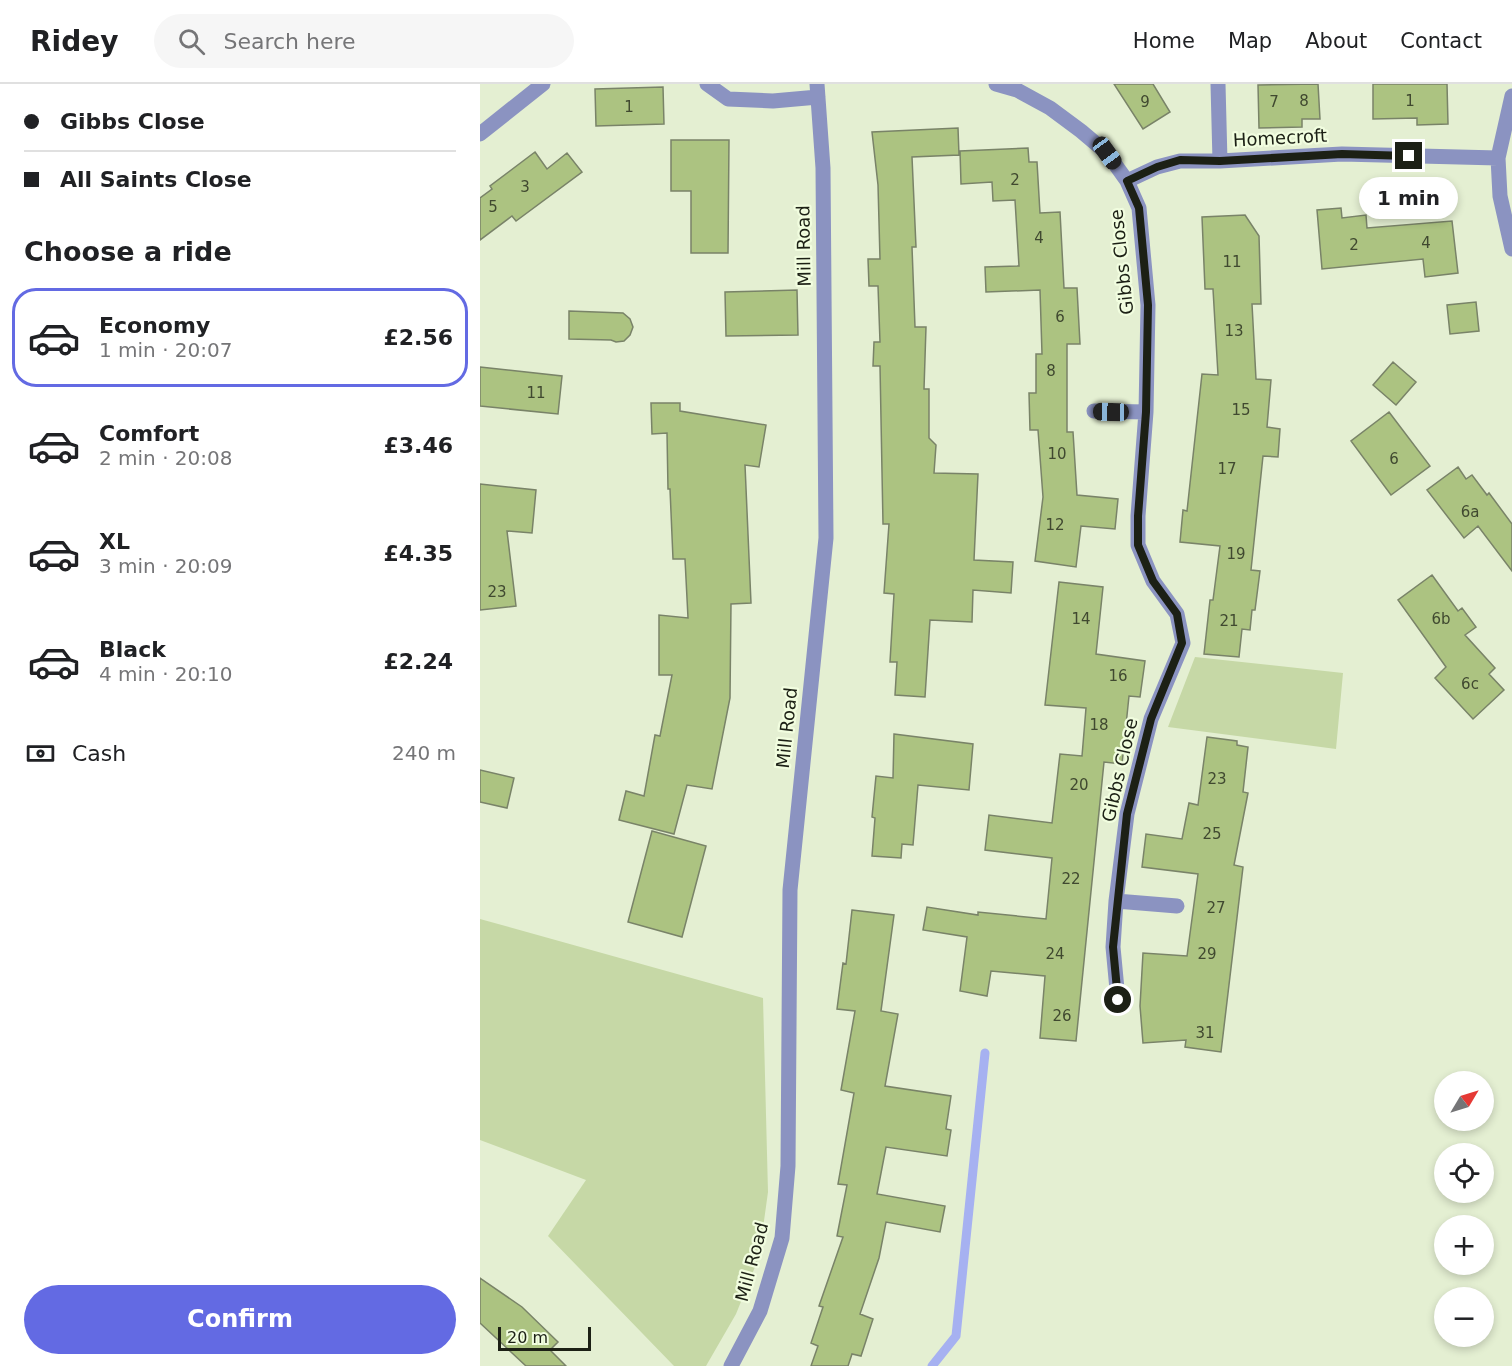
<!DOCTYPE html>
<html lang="en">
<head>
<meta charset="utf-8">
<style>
  :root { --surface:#fff; --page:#f6f6f6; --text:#202124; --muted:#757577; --line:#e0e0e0; --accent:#636ae3 }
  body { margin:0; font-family:"DejaVu Sans",sans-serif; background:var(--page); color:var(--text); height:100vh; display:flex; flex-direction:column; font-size:22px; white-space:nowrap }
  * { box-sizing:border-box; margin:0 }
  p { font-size:20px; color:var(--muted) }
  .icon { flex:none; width:33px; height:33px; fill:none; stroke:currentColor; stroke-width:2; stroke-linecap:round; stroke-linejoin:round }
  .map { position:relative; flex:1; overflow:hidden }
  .panel { display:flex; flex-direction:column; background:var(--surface); width:480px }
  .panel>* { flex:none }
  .top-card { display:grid; align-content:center; height:132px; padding:0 24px; background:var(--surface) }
  .needle { width:39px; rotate:52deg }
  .controls { position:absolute; left:954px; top:987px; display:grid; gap:12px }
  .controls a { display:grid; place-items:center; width:60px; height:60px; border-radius:50%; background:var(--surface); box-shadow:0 3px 9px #0003; font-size:30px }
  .scale { position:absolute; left:18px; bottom:15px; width:93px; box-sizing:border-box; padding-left:6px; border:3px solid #1c2015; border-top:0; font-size:16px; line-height:21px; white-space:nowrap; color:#1c2015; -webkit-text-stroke:4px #f1fddf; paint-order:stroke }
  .end { position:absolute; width:27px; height:27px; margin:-14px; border:8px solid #1c2015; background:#fff; box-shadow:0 0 0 3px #fff }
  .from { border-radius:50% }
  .bubble { position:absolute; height:42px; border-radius:21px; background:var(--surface); box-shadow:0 3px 9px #0003; font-size:20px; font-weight:600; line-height:42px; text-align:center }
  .car { position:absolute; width:18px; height:36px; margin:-18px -9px; border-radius:8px; box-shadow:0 0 4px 2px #0007; background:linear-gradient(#222 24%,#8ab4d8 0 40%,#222 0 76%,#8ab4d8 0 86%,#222 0) }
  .top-card b { display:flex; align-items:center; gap:21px; height:57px; font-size:22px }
  .top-card b+b { border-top:2px solid var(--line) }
  .top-card i { width:15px; height:15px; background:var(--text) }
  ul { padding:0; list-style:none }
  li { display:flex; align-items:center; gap:18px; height:99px; margin:0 12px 9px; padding:0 12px; border:3px solid transparent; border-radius:24px }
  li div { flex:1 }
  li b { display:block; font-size:22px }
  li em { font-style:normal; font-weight:600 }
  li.on { border-color:var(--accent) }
  li>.icon { width:54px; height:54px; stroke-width:1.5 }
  h2 { padding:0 24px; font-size:27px; line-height:72px }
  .pay { display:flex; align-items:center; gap:15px; height:66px; padding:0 24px; font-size:22px }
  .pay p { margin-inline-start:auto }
  .primary-button { display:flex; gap:12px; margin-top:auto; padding:12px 24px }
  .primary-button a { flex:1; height:69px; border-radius:36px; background:var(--accent); color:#fff; font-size:24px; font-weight:600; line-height:69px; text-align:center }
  header { display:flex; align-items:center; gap:36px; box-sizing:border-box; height:84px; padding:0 30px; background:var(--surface); border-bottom:2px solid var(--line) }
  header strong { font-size:28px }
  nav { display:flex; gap:33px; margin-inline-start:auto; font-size:21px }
  .search { width:420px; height:54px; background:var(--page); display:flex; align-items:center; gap:15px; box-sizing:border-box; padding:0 21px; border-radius:33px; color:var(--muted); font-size:22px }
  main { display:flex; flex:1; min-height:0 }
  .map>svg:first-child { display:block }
  .green { fill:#c6d8a6 }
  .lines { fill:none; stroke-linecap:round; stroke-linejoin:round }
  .stream { stroke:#a6b1f1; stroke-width:9 }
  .building { fill:#acc381; stroke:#798368; stroke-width:1.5 }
  .minor { stroke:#8b93c1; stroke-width:15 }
  .route { stroke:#1c2015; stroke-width:8 }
  .labels { text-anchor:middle; stroke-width:4.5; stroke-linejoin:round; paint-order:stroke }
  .number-label { font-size:15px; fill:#404930 }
  .street-label { font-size:18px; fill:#1c2015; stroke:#f1fddf }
</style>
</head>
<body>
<header>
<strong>Ridey</strong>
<div class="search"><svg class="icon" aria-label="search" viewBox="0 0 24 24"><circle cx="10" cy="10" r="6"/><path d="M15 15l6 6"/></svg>Search here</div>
<nav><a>Home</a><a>Map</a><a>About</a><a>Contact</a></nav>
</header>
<main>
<section class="panel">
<div class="top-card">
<b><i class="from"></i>Gibbs Close</b>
<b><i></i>All Saints Close</b>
</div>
<h2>Choose a ride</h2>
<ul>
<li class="on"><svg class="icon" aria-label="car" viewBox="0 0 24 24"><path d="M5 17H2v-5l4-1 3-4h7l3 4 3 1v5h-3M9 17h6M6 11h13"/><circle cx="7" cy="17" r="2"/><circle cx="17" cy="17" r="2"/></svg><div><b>Economy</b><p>1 min · 20:07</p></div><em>£2.56</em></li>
<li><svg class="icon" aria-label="car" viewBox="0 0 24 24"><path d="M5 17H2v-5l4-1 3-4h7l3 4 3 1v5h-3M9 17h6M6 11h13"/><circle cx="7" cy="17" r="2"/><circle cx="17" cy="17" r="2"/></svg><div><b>Comfort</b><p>2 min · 20:08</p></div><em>£3.46</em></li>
<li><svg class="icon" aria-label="car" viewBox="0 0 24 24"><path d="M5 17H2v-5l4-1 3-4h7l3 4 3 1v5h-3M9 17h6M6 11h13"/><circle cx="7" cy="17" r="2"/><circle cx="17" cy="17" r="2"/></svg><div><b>XL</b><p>3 min · 20:09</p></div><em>£4.35</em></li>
<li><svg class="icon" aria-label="car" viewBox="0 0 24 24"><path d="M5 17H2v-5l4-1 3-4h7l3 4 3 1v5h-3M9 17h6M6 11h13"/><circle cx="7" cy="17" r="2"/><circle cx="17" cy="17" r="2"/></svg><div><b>Black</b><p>4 min · 20:10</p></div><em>£2.24</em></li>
</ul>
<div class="pay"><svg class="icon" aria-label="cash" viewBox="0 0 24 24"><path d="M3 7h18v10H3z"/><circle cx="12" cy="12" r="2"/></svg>Cash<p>240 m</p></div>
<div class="primary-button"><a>Confirm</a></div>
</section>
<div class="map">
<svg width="1032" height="1282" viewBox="0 0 1032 1282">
  <rect width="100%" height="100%" fill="#e4efd2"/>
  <!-- green -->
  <path class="green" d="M715 573 863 589 856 665 688 643Z
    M0 835 283 914 288 1108 279 1173 256 1230 226 1282H194L68 1152 106 1096 0 1056Z"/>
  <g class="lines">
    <!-- stream -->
    <path class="stream" d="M452 1282 476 1252 505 969"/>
  </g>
  <!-- building -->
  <path class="building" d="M634 0H673L690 28 663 45Z
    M838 0 840 35H822V43L779 44 778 1Z
    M893 0H967L968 40 937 41V34L893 35Z
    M183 3 184 40 116 42 115 5Z
    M478 44 479 71 432 73 436 163H432L435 243H446L444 305H449V354L456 361 454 389 498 390 494 476 533 478 531 509 493 506 492 538 450 536 445 613 415 611 417 578H410L414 510 404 509 409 440H403L400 282H393L394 258H400L398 202H389L388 175H400L398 101 392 48Z
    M191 56H249L248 169H211V107H191Z
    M548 64 549 78H557L560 129 580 128 584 204H597L600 260H587V348H593L597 411 638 415 635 445 601 442 596 483 555 477 563 413 558 346H550L549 309H556V270H562L560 206 506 208 505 183 539 182 535 116 513 117 512 98 481 100 480 67Z
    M55 68 67 85 87 69 102 88 36 137 32 132 0 156V114L12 105 10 102Z
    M861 124 862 134 886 131 887 144 972 137 978 189 945 193 943 175 842 185 837 126Z
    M765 131 779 152 781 220H772L776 295 791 296 787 343 800 345 798 373 783 372 771 486 780 487 775 526H772L770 546 762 545 759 573 724 570 730 516H733L740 462 700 458 703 426 707 427 722 290 738 291 733 205H725L722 133Z
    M317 206 318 251 246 252 245 208Z
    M996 218 999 247 970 250 967 221Z
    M89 227 143 229 150 235 153 243 150 251 144 257 136 258 131 256 89 255Z
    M913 278 936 298 916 321 893 301Z
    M0 283 82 292 78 330 0 322Z
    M171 319H200V327L286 341 279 383 265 381 271 519 251 520 250 614 232 705 207 701 194 750 139 736 146 707 164 712 175 651 180 652 192 591H179V531L208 534 205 475H193L190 405H188L187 349 172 350Z
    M909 328 950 382 911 411 871 357Z
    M978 383 986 395 992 391 1007 411 1009 409 1032 440V487L998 442 984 454 947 406Z
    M0 400 56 406 52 449 27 447 36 522 0 526Z
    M952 491 978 527 982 524 996 543 985 551 1015 584 1009 590 1024 606 993 635 955 594 966 583 918 516Z
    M579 498 623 503 616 570 665 577 660 613 649 612 642 680 624 678 596 957 560 954 565 892 511 887 507 912 480 907 487 853 443 846 447 823 498 831V828L566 835 572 774 505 766 509 731 572 739 580 670 602 672 606 624 565 621Z
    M414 650 493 660 489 706 438 701 433 761 422 760 421 774 392 772 395 734 392 733 396 692 413 694Z
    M727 653 757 657V661L768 663 763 708 768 709 754 781 763 783 741 968 705 963 706 956 663 959 660 922 663 869 707 872 718 790 662 783 666 750 702 755 709 719 718 721Z
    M0 686 34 694 27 724 0 718Z
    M172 747 226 762 202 853 148 838Z
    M372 826 414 831 401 927 418 930 405 1002 471 1012 466 1045 471 1046 467 1072 406 1063 397 1110 465 1122 460 1148 406 1138 399 1174 380 1230 393 1235 381 1272 372 1270 368 1282H331L338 1262 331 1259 343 1223 339 1222 363 1153 357 1152 367 1101 358 1100 374 1009 361 1006 375 927 357 925 363 879 366 880Z
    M0 1194 42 1223 78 1258 70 1266 86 1282H46L0 1239Z"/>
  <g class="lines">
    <!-- minor -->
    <path class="minor" d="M227 0 248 15 293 17 338 13
      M516 0 537 6 570 24 601 47 627 69 647 97 659 124 668 221 666 328 658 432V461L673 497 697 530 703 559 671 635 647 730 636 817 633 863 638 916
      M738 0 740 77
      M1032 12 1018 74 1020 112 1032 165
      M0 50 63 0
      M647 97 677 83 700 77H740L862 70 1018 74
      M614 327 666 328
      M636 817 697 822
      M251 1282 280 1227 302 1154 308 1082 310 806 346 454 343 84 337 0"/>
  </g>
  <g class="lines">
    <!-- route -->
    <path class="route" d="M638 916 633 863 647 730 671 635 702 559 697 530 673 497 658 461V432L666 328 668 221 659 124 647 97 677 83 700 76 740 77 862 70 929 72"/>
  </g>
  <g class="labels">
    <!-- number labels -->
    <g class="number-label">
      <text x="824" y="22">8</text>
      <text x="930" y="22">1</text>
      <text x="665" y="23">9</text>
      <text x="794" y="23">7</text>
      <text x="149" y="28">1</text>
      <text x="535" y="101">2</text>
      <text x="45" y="108">3</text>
      <text x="13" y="128">5</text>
      <text x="559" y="159">4</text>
      <text x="946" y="164">4</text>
      <text x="874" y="166">2</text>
      <text x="752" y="183">11</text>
      <text x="580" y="238">6</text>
      <text x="754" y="252">13</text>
      <text x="571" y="292">8</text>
      <text x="56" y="314">11</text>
      <text x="761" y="331">15</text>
      <text x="577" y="375">10</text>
      <text x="914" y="380">6</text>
      <text x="747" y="390">17</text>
      <text x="990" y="433">6a</text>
      <text x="575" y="446">12</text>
      <text x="756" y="475">19</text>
      <text x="17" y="513">23</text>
      <text x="601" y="540">14</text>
      <text x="961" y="540">6b</text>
      <text x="749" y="542">21</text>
      <text x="638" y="597">16</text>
      <text x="990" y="605">6c</text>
      <text x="619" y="646">18</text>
      <text x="737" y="700">23</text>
      <text x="599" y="706">20</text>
      <text x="732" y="755">25</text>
      <text x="591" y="800">22</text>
      <text x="736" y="829">27</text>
      <text x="575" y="875">24</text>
      <text x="727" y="875">29</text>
      <text x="582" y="937">26</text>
      <text x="725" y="954">31</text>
    </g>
    <!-- street labels -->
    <g class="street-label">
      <text transform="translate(800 54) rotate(-3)" y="6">Homecroft</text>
      <text transform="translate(324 162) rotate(-91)" y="6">Mill Road</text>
      <text transform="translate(642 178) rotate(-96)" y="6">Gibbs Close</text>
      <text transform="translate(307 644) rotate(-84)" y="6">Mill Road</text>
      <text transform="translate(640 686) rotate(-77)" y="6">Gibbs Close</text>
      <text transform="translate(272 1178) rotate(-75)" y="6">Mill Road</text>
    </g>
  </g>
</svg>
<div class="controls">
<a><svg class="needle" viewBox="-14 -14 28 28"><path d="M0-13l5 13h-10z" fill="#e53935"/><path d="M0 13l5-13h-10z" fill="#757577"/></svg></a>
<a><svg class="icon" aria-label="locate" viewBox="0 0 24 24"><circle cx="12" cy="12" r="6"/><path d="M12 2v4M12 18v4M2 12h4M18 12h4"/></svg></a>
<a>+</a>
<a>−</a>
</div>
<div class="scale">20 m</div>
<i class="end from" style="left:638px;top:916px"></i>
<i class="end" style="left:929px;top:72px"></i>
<div class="bubble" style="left:879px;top:93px;width:99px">1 min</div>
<i class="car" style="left:627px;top:69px;rotate:144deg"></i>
<i class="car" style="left:631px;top:328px;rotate:271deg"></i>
</div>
</main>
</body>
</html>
